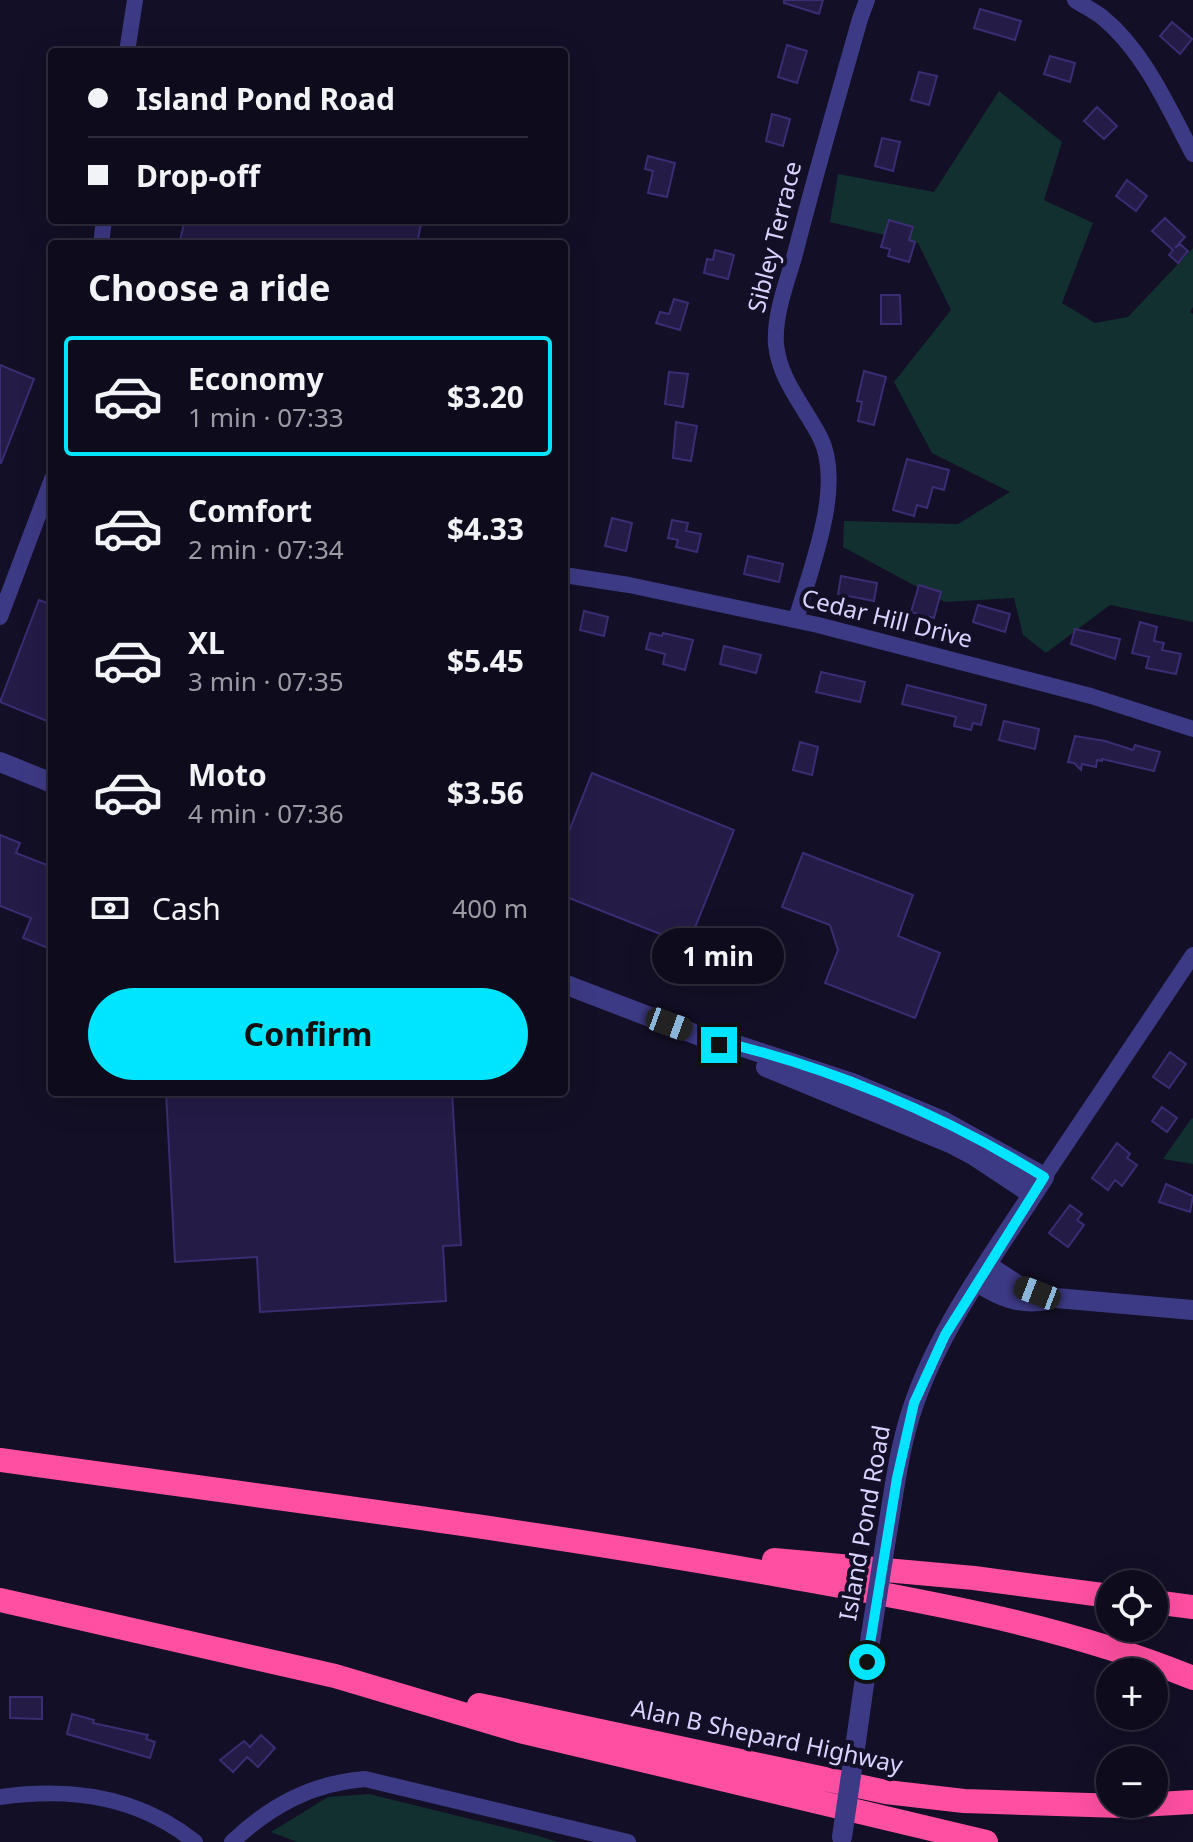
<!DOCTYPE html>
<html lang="en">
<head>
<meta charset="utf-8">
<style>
  :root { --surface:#0e0b1c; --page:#1c1929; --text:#f1f3f6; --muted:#9b9ba3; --line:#2e2b3b; --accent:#00e5ff }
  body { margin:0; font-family:"Noto Sans",sans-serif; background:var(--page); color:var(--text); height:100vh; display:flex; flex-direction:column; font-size:30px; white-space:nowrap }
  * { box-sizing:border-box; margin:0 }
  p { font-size:26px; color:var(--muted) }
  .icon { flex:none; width:44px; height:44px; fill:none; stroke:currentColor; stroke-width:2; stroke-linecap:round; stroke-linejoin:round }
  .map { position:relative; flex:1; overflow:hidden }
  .side { position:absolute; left:48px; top:240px; width:520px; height:856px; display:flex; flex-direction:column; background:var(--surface); border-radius:8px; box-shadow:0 8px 32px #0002,0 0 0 2px var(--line) }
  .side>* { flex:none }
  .guide { position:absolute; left:48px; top:48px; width:520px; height:176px; border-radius:8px; box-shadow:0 8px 32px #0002,0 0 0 2px var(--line); display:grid; align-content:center; height:176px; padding:0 40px; background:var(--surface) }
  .buttons { position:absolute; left:1096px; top:1570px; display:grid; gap:16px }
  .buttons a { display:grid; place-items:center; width:72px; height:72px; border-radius:50%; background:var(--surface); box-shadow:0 8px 32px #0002,0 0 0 2px var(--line); font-size:40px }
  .end { position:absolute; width:36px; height:36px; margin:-18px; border:10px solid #00e5ff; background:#111; box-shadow:0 0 0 4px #111 }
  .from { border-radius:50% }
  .bubble { position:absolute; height:56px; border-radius:28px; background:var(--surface); box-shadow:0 8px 32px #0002,0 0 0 2px var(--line); font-size:26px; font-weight:700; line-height:56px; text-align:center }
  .car { position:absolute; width:24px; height:48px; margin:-24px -12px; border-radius:10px; box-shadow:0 0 6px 2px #0007; background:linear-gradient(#222 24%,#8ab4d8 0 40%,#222 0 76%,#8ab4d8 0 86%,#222 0) }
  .guide b { display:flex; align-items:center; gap:28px; height:76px; font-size:30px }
  .guide b+b { border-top:2px solid var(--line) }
  .guide i { width:20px; height:20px; background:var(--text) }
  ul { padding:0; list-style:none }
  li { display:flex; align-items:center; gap:24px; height:120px; margin:0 16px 12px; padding:0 24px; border:4px solid transparent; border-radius:8px }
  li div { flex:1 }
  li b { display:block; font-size:30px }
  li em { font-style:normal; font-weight:700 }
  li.active { border-color:var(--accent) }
  li>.icon { width:72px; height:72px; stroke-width:1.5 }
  h2 { padding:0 40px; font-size:36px; line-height:96px }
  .pay { display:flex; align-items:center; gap:20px; height:88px; padding:0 40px; font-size:30px }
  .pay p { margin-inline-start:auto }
  .button { display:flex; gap:16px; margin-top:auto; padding:16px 40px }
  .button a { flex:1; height:92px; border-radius:48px; background:var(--accent); color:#111; font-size:32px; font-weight:700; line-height:92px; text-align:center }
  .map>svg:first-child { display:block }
  .green { fill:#12302f }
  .building { fill:#241b47; stroke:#3b2d73; stroke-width:2 }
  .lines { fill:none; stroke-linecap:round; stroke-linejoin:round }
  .minor { stroke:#3d3a85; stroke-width:16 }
  .tertiary { stroke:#3d3a85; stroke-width:20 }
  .motorway { stroke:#ff4fa3; stroke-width:24 }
  .tertiary-bridge { stroke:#3d3a85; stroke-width:20 }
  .route { stroke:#00e5ff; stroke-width:10 }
  .labels { text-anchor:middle; stroke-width:8; stroke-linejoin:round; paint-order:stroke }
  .street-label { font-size:24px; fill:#d9d4ff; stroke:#130f26 }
</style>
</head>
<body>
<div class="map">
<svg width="1193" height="1842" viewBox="0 0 1193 1842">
  <rect width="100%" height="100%" fill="#130f26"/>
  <!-- green -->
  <path class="green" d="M999 91 1062 142 1044 200 1093 223 1062 303 1095 323 1128 317 1193 248V307L1190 312 1193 314V622L1110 605 1046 653 1023 635 1014 598 945 602 843 547 844 521 958 524 1010 492 932 453 894 382 951 310 918 243 830 222 838 174 934 192Z
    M1193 1118V1164L1163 1159 1191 1119Z
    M369 1794 535 1835 558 1842H297L271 1832 328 1797Z"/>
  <!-- building -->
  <path class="building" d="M784 0H823L819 14 784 3Z
    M980 9 1021 21 1015 40 974 28Z
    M1172 22 1192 39 1180 54 1160 36Z
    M787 45 807 51 797 83 778 77Z
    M1050 56 1075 63 1070 82 1044 74Z
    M919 72 937 76 929 105 911 100Z
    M1097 107 1117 126 1104 139 1084 121Z
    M772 114 790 119 783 146 766 141Z
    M882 138 900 142 893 171 875 166Z
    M648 156 675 163 667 197 648 193 653 171 645 169Z
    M1127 180 1147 196 1136 211 1116 196Z
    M1165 218 1185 237 1175 248 1180 244 1188 251 1178 263 1169 255 1173 250 1152 231Z
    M185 220H405L421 224 417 244H179Z
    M889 220 913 227 909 240 915 242 909 262 888 256 890 249 881 247Z
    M715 250 734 255 728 279 704 273 707 259 713 260Z
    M881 295H900L901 324H881Z
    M674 299 688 303 680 330 656 323 660 312 669 314Z
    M0 365 34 379 1 463H0Z
    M864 371 886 377 874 425 858 421 862 402 857 401Z
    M669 372 688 374 683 407 665 404Z
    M676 422 697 426 691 461 673 458Z
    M907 459 949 470 944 490 933 487 927 508 917 505 914 516 893 510Z
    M612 518 632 523 626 551 605 546Z
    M672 520 688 523 686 531 701 534 697 552 676 547 678 540 668 538Z
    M748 556 783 564 779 582 744 574Z
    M841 576 877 583 874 601 838 594Z
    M919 585 941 592 934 618 911 612Z
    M39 600 52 605V723L0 702Z
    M978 605 1010 614 1005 632 973 622Z
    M584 611 608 617 604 636 580 630Z
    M1140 622 1157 627 1154 641 1164 643 1162 650 1181 654 1176 674 1146 668 1149 657 1132 653Z
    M1075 629 1120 639 1115 659 1071 644Z
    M650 633 662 636 663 633 693 640 685 670 663 664 665 654 646 649Z
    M724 646 761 655 756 673 720 664Z
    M821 672 865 682 860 702 816 692Z
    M907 685 986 705 981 725 973 723 971 730 954 726 956 717 902 704Z
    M1004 721 1039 729 1035 749 999 740Z
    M1075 736 1105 741 1133 750 1135 745 1160 752 1154 771 1102 759V761L1097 760 1096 767 1082 764 1081 770 1074 763 1068 762Z
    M800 742 818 747 812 775 793 770Z
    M592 773 734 830 688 945 564 896V844Z
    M0 835 20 843 16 853 52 867V937L48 948 23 938 31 918 0 906Z
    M803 853 913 895 898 936 940 953 915 1018 825 983 838 950 830 925 782 907Z
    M1170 1052 1186 1064 1169 1088 1153 1077Z
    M166 1092H452L461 1245 443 1246 446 1301 260 1312 257 1257 175 1262Z
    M1162 1107 1177 1118 1167 1132 1152 1121Z
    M1117 1143 1130 1154 1127 1158 1137 1165 1122 1186 1115 1180 1108 1190 1092 1178Z
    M1166 1184 1193 1196 1190 1212 1159 1202Z
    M1070 1205 1082 1214 1077 1220 1084 1225 1068 1247 1049 1233Z
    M10 1697H42V1719L10 1718Z
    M72 1714 94 1720 93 1723 148 1735 146 1739 155 1742 150 1758 67 1734Z
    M261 1735 275 1748 258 1767 247 1757 233 1772 220 1760 244 1741 250 1747Z"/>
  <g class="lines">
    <!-- minor -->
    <path class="minor" d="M1075 0C1084 6 1094 11 1102 17 1144 51 1168 107 1193 154
      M127 52 135 0
      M101 244 104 220
      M564 575 629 585 818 625 1091 696 1193 729
      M0 617 52 479
      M796 620C810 569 845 486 820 437 804 406 779 379 776 344 774 314 787 282 795 254 815 175 838 97 860 19L867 0
      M1044 1177 1193 955
      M0 1797C71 1787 138 1796 195 1842
      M232 1842C270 1806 312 1783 365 1779L628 1842"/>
    <!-- tertiary -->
    <path class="tertiary" d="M0 762 52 783
      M564 984 705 1038 734 1044 852 1083 943 1121 1044 1177C998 1249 944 1320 915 1401 899 1445 894 1493 886 1539
      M766 1067 950 1143 973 1155 1032 1194
      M987 1265 1019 1286 1056 1298 1193 1310
      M977 1282C1001 1297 1019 1305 1048 1300
      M856 1741 871 1635"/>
    <!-- motorway -->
    <path class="motorway" d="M0 1460C258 1496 517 1528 773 1574 916 1600 1058 1623 1193 1678
      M774 1560 974 1578 1110 1596
      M0 1600 335 1676 520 1731 986 1842
      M1154 1602 1193 1607
      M479 1705 886 1792 964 1801 1122 1806 1193 1802"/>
    <!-- tertiary-bridge -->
    <path class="tertiary-bridge" d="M871 1635 886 1539
      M842 1837 856 1741"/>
  </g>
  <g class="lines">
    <!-- route -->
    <path class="route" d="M719 1045 705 1038C823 1064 941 1113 1044 1177L945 1335 914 1403 897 1478 867 1662"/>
  </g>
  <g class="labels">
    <!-- street labels -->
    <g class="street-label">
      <text transform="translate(775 237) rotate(-76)" y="8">Sibley Terrace</text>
      <text transform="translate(887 619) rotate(14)" y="8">Cedar Hill Drive</text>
      <text transform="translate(865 1523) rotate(-80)" y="8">Island Pond Road</text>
      <text transform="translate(767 1737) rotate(12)" y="8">Alan B Shepard Highway</text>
    </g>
  </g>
</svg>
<div class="buttons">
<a><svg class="icon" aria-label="locate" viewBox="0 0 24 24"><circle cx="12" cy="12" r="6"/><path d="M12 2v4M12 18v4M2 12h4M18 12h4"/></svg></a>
<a>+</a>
<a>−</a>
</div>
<i class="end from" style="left:867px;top:1662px"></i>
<i class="end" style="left:719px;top:1045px"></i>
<div class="bubble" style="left:652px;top:928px;width:132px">1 min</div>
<i class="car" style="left:669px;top:1024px;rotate:110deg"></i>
<i class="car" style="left:1037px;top:1293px;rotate:291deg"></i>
<div class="guide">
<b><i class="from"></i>Island Pond Road</b>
<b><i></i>Drop-off</b>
</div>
<section class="side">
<h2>Choose a ride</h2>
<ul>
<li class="active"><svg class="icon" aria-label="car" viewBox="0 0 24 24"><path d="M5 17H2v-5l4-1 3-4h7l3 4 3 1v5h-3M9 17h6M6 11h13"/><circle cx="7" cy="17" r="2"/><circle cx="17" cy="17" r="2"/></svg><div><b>Economy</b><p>1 min · 07:33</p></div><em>$3.20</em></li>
<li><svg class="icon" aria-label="car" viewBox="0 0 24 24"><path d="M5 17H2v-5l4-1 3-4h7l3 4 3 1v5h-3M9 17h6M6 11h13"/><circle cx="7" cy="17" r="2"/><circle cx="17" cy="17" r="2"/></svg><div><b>Comfort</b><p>2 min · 07:34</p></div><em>$4.33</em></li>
<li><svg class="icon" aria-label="car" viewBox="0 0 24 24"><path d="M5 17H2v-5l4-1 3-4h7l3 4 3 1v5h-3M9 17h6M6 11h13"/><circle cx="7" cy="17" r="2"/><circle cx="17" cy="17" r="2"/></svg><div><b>XL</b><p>3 min · 07:35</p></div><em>$5.45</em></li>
<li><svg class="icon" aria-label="car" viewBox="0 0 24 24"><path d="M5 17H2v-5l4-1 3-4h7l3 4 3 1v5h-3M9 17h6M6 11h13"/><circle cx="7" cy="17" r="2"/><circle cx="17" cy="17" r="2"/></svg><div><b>Moto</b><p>4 min · 07:36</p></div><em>$3.56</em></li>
</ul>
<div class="pay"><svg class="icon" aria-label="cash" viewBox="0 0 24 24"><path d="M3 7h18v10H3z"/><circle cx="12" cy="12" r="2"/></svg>Cash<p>400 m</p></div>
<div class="button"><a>Confirm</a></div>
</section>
</div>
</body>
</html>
